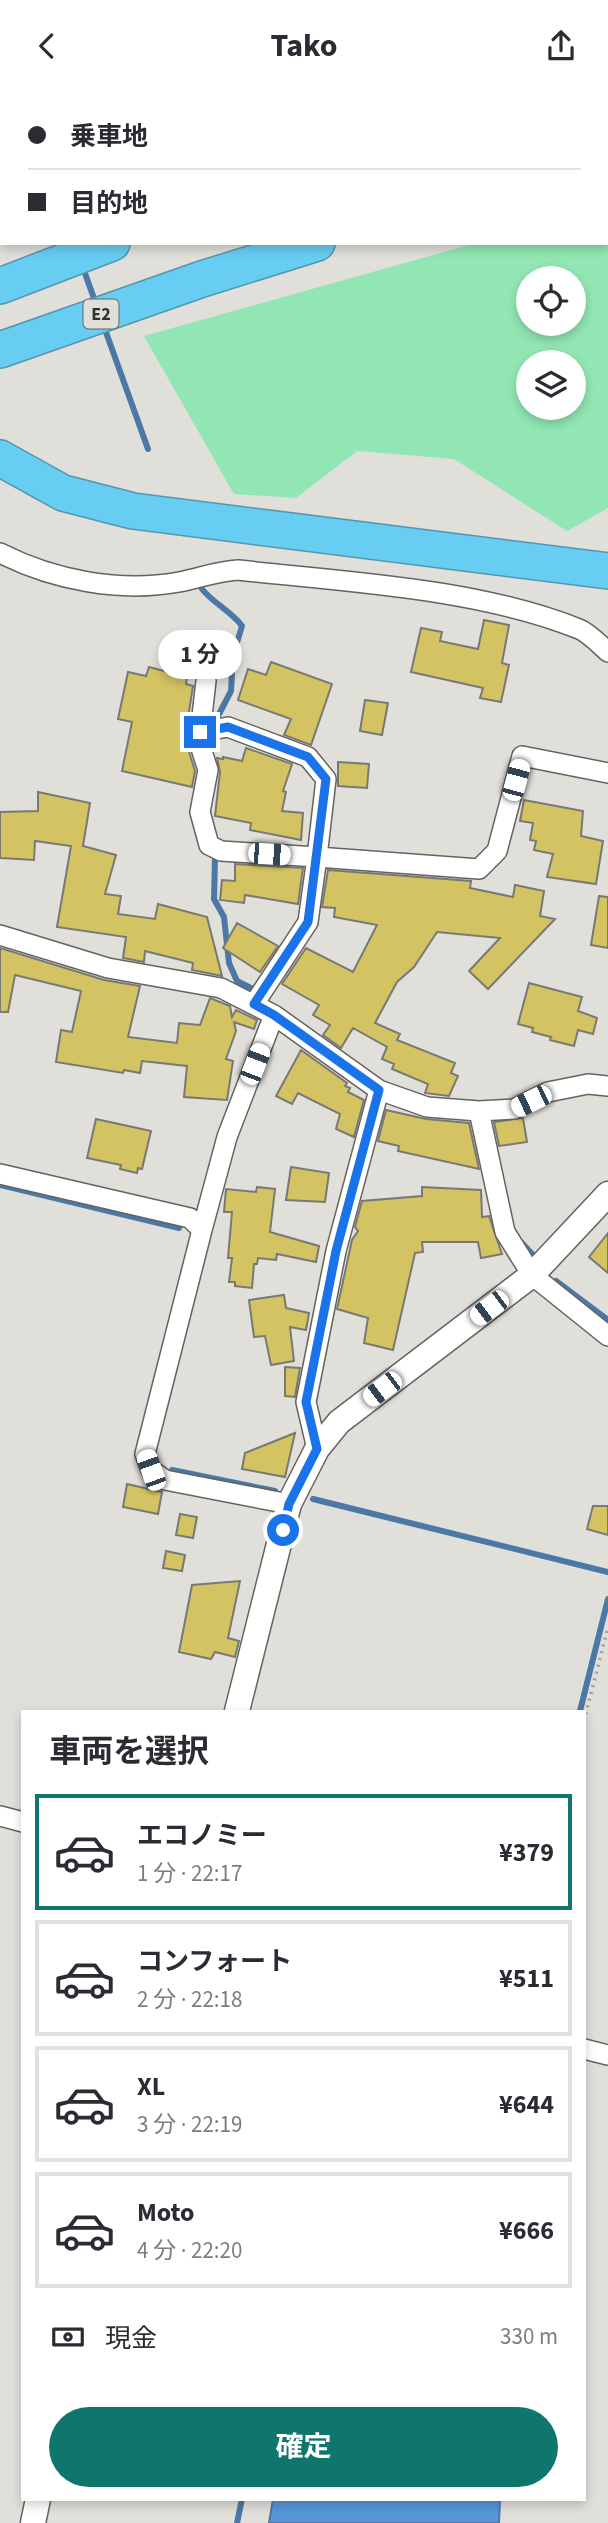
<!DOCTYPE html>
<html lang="ja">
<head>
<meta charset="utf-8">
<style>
  :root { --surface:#fff; --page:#f7f7f7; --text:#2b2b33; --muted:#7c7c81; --line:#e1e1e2; --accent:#0f766e }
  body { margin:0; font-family:"Source Sans 3","Noto Sans JP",sans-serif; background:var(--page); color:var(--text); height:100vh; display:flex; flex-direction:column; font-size:26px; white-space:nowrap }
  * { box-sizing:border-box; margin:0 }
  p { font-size:23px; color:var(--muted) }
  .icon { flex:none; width:38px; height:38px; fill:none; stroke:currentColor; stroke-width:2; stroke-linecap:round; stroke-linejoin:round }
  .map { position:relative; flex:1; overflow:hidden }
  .details { position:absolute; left:21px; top:1619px; width:565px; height:791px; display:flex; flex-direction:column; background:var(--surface); border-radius:0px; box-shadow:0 4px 10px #0003 }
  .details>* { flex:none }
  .hud { position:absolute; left:0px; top:0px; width:609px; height:154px; box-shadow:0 4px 10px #0003; display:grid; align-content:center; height:154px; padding:0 28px; background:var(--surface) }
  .buttons { position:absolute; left:516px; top:175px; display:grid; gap:14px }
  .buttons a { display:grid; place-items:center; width:70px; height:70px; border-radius:50%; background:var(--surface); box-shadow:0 4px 10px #0003; font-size:35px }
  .end { position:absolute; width:32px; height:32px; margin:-16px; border:9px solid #1a73e8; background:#fff; box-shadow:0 0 0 4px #fff }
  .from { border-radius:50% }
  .bubble { position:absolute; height:49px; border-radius:24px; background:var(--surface); box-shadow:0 4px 10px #0003; font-size:23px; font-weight:700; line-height:49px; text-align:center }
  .car { position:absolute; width:21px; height:42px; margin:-21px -10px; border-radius:9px; box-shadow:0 0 5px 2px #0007; background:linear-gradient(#fff 24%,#345 0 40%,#fff 0 76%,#345 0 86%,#fff 0) }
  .hud b { display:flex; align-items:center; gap:24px; height:66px; font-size:26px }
  .hud b+b { border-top:2px solid var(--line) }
  .hud i { width:18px; height:18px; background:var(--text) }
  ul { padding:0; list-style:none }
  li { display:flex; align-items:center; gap:21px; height:116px; margin:0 14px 10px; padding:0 14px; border:4px solid var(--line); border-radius:0px }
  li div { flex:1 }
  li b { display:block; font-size:26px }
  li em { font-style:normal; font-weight:700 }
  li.on { border-color:var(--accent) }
  li>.icon { width:63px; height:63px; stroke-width:1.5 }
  h2 { padding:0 28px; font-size:32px; line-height:84px }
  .pay { display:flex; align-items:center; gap:18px; height:77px; padding:0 28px; font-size:26px }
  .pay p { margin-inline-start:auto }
  .cta { display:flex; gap:14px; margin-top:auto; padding:14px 28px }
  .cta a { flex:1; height:80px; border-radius:42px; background:var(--accent); color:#fff; font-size:28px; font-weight:700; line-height:80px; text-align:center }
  header { display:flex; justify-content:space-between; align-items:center; height:91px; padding:0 28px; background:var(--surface); font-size:32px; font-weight:700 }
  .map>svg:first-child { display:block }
  .green { fill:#91e6b3; fill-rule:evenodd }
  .water { fill:#5797d9; stroke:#4c78a6; stroke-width:2 }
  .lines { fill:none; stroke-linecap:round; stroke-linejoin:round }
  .stream { stroke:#4c78a6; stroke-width:6 }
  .building { fill:#d3c362; stroke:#797974; stroke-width:2 }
  .minor-casing { stroke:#64635f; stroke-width:22 }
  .tertiary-casing { stroke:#64635f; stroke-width:27 }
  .motorway-casing { stroke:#5596ae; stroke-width:38 }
  .path { stroke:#a09f9c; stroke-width:3.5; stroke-dasharray:2 5; stroke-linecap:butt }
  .minor { stroke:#fff; stroke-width:19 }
  .tertiary { stroke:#fff; stroke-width:24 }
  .motorway { stroke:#68cdf3; stroke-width:35 }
  .route { stroke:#1a73e8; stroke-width:9 }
  .labels { text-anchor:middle; stroke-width:5; stroke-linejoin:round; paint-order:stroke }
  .shield { fill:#e0dfda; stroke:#666562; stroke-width:2 }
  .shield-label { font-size:18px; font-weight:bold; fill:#31312f }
</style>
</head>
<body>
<header><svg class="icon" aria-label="back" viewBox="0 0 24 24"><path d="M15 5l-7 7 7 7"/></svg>Tako<svg class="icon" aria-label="share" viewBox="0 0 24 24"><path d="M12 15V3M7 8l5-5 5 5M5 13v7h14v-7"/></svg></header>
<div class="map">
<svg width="608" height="2432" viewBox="0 0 608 2432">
  <rect width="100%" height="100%" fill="#e0dfda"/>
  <!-- green -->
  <path class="green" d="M608 115V417L567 440 454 368 357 360 296 407 234 403 144 245 476 152H607ZM528 187H574V233H528ZM528 271H574V317H528Z"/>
  <!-- water -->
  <path class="water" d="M273 2408H500L499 2432H269Z"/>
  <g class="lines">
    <!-- stream -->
    <path class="stream" d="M82 174 96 213
      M103 233 148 358
      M202 498C214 513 231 520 242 535L233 565 231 600 217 627
      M215 767 214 808 224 826 229 872 237 890 257 900
      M0 1094 179 1137
      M521 1151 535 1166
      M556 1190 608 1229
      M172 1379 275 1400
      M313 1408 608 1481
      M580 1620 608 1508
      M237 2432 242 2408"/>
  </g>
  <!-- building -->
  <path class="building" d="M484 529 509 534 502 572 509 574 501 611 480 607 483 597 411 581 421 537 442 541 440 550 478 558Z
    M271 571 332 593 311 654 284 644 291 628 238 609 248 578 266 584Z
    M149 576 187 586 186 593 193 595 184 653 187 654 195 680 192 696 122 680 132 631 118 628 128 581 146 585Z
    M365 609 388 612 382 644 360 640Z
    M246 657 292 673 283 700 286 701 282 720 303 722 301 749 250 739 251 732 215 725 220 681 217 667 223 668V666L242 670Z
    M338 671 369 673 367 697 338 695Z
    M38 701 90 712 83 755 116 764 105 803 121 805 118 823 155 828 158 813 207 826 222 885 192 879 193 872 145 860 144 871 123 867 126 846 57 836 71 755 35 750 34 769 0 767V721L38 720Z
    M524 709 583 720 581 745 603 750 596 793 547 786 553 763 534 759 536 750 530 749 533 732 520 730Z
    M235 773 303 777 298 813 245 804 244 812 220 809 222 789 235 790Z
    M328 779 471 790 470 797 513 806 515 794 544 800 540 825 555 828 488 898 469 880 500 847 437 841 414 876 397 891 375 932 400 943 397 949 455 972 451 982 458 985 449 1005 425 1002 428 993 392 978 394 973 382 968 387 956 353 937 341 957 323 944 330 934 313 924 319 914 282 893 306 857 353 881 377 834 334 826 335 817 322 816Z
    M599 805 608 806V857L591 854Z
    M237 832 278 855 260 881 223 857Z
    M0 857 104 889 140 895 128 946 177 952 179 932 200 934 210 907 230 915 232 926 236 919 257 929 254 938 234 931 236 940 226 968 233 970 227 1009 184 1006 187 975 142 970 140 982 124 979 123 982 56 971 61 939 72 941 81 900 15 884 8 921H0Z
    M529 892 582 906 578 920 597 927 593 943 578 939 574 955 550 949 551 946 532 941 533 937 518 933Z
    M301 959 347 992 345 995 350 997 348 1001 364 1009 354 1046 336 1038 340 1023 298 1002 292 1013 276 1005Z
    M386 1019 426 1028 469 1032 479 1078 398 1060 399 1055 378 1050Z
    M523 1027 527 1051 499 1055 494 1031Z
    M96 1028 151 1040 142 1078 138 1077 137 1082 120 1078 121 1074 87 1067Z
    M291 1076 329 1082 325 1111 286 1109Z
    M257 1096 275 1098 270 1141 319 1155 316 1171 277 1163 276 1169 258 1167 257 1173H254L252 1197 235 1195V1191H229L232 1167H228L232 1121H224L226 1098 256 1101Z
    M422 1096 481 1099 482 1126 489 1125 502 1163 481 1167 478 1151H422L423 1161 415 1162 393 1259 364 1252 368 1227 337 1218 352 1149 358 1140 355 1136 362 1110 422 1105Z
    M608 1142V1182L589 1166Z
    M284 1204 286 1217 309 1222 306 1239 290 1236 294 1270 271 1274 265 1245 254 1246 249 1209Z
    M285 1276 300 1277 295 1306 285 1305Z
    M295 1342 285 1386 242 1378 245 1362Z
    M127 1393 162 1401 158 1423 123 1416Z
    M593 1415H608V1444L587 1438Z
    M180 1423 197 1426 193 1447 176 1444Z
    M166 1460 185 1464 182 1480 163 1477Z
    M240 1490 228 1547 239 1550 235 1566 215 1561 211 1568 179 1561 192 1494Z"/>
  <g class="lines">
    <defs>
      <path id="minor" d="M0 462C53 489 120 502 179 491 200 487 217 480 238 479 346 491 477 497 579 538 589 542 599 553 608 561
        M206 590 199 651 208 679 200 721 209 754 221 760 317 766 308 831 254 913
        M200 641 228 636 308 666 326 688 317 766 479 778 497 760 522 665 608 682
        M0 844 108 877 221 897 274 924 379 999 427 1016 479 1020 514 1018 548 1001 588 993 608 995
        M479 1020 505 1141 532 1184 608 1245
        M0 1083 190 1127 202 1139 145 1363 151 1379 165 1389 289 1413
        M202 1139 227 1046 274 924
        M317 1358 306 1311 336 1160 379 999
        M0 1725 23 1731
        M584 1958 608 1964"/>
      <path id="tertiary" d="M237 1620 289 1413 317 1358 339 1331 532 1184 608 1103
        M33 2432 38 2408"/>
      <path id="motorway" d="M518 2 523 0
        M607 61H608
        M0 195 112 152
        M0 259 202 188 317 152
        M0 367 63 402 133 420 608 480"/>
    </defs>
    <!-- minor casing -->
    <use href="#minor" class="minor-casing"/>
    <!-- tertiary casing -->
    <use href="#tertiary" class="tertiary-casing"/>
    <!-- motorway casing -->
    <use href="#motorway" class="motorway-casing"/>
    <!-- path -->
    <path class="path" d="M584 1630 608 1536"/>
    <!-- minor -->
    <use href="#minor" class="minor"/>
    <!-- tertiary -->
    <use href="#tertiary" class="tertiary"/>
    <!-- motorway -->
    <use href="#motorway" class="motorway"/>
  </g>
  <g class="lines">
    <!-- route -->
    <path class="route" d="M200 641 228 636 308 666 326 688 308 831 254 913 274 924 379 999 336 1160 306 1311 317 1358 289 1413 283 1439"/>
  </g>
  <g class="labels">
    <!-- shield labels -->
    <rect class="shield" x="83.5" y="208.5" width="35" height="29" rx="5"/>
    <g class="shield-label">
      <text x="101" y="229">E2</text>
    </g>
  </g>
</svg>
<div class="buttons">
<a><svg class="icon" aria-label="locate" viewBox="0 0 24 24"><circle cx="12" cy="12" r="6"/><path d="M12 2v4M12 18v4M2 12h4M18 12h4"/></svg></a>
<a><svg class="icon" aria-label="layers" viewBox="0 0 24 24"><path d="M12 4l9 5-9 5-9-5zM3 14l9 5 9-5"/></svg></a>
</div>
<i class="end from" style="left:283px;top:1439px"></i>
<i class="end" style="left:200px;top:641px"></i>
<div class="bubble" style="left:158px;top:539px;width:84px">1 分</div>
<i class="car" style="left:516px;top:689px;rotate:15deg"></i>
<i class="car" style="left:269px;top:763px;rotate:94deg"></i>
<i class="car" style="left:255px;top:973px;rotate:21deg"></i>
<i class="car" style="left:531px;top:1010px;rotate:244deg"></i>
<i class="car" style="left:489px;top:1217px;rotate:233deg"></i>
<i class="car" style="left:382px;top:1298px;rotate:233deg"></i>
<i class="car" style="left:151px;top:1379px;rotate:340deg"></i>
<div class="hud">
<b><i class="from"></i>乗車地</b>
<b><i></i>目的地</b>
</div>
<section class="details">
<h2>車両を選択</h2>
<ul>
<li class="on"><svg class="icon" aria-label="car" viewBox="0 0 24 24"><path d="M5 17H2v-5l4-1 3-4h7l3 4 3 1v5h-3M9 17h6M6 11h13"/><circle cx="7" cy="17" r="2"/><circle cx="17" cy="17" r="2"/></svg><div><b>エコノミー</b><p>1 分 · 22:17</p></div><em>¥379</em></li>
<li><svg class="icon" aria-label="car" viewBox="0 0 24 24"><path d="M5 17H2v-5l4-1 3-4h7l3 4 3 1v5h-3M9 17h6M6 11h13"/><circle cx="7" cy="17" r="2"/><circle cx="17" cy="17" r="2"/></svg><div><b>コンフォート</b><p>2 分 · 22:18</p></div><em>¥511</em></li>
<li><svg class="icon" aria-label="car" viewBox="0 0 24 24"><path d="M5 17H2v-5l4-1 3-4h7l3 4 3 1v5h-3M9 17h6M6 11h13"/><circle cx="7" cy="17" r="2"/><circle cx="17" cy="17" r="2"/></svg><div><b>XL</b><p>3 分 · 22:19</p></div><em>¥644</em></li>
<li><svg class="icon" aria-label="car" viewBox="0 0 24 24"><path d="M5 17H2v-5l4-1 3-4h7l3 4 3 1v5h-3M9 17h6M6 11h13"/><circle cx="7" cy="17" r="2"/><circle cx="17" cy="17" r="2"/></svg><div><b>Moto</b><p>4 分 · 22:20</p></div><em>¥666</em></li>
</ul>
<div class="pay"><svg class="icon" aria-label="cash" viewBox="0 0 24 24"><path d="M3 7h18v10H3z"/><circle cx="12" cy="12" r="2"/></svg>現金<p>330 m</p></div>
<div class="cta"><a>確定</a></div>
</section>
</div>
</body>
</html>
